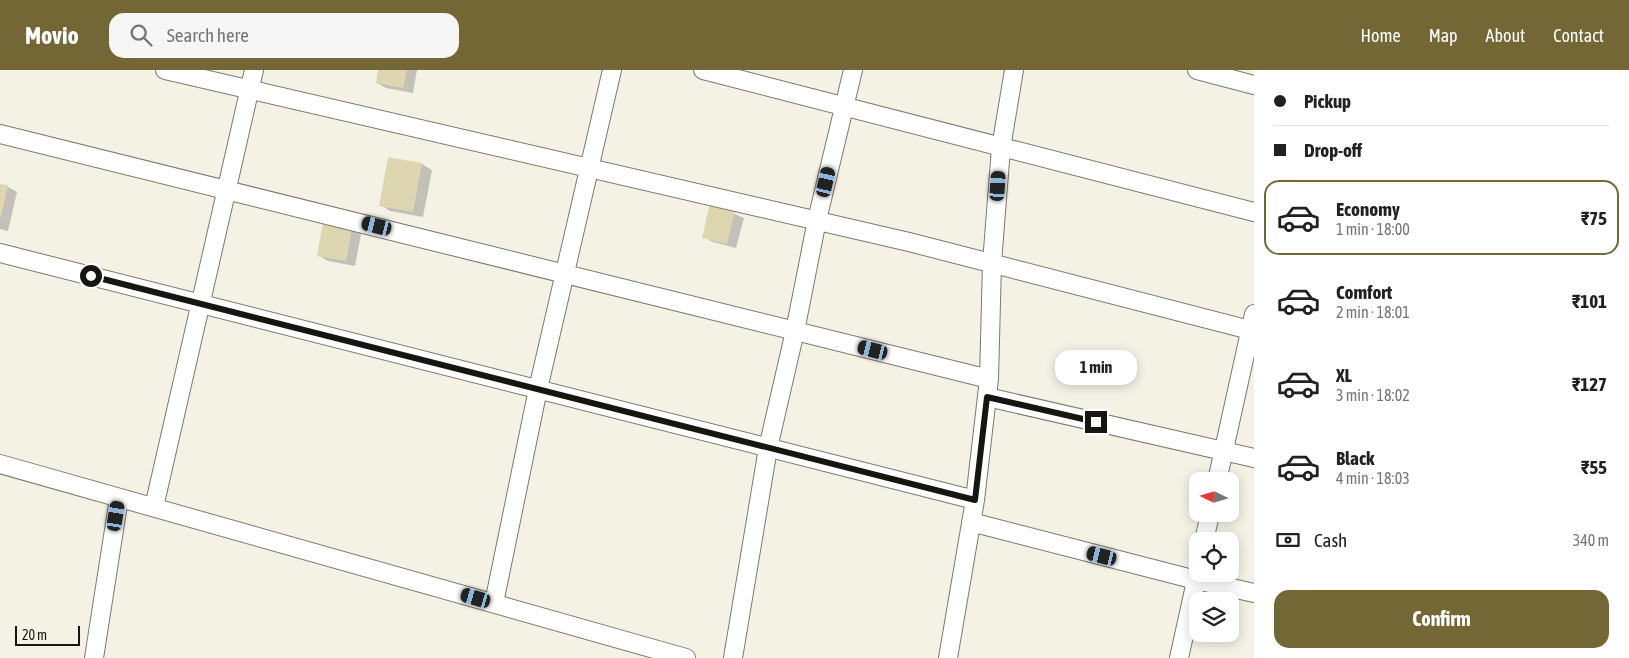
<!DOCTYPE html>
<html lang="en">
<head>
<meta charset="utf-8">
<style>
  :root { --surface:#fff; --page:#f6f6f6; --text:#202124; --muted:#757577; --line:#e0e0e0; --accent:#736835 }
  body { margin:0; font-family:"Asap Condensed",sans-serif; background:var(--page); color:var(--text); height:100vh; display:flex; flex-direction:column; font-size:19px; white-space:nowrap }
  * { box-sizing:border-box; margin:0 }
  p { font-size:16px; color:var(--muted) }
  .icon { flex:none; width:28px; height:28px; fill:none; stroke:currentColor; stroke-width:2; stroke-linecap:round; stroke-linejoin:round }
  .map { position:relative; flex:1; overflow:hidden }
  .sheet { display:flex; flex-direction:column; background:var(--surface); width:375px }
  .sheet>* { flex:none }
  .top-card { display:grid; align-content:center; height:110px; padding:0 20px; background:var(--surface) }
  .needle { width:32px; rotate:275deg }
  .tools { position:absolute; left:1189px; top:402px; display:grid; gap:10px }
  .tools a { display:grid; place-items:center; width:50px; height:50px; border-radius:10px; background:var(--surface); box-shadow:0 2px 12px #0003; font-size:25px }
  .scale { position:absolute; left:15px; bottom:12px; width:65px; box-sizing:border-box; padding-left:5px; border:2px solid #161510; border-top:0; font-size:14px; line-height:18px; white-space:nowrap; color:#161510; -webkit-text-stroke:4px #f4f2e5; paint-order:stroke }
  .end { position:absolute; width:22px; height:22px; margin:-11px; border:6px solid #161510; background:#fff; box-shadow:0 0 0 2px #fff }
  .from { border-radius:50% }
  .bubble { position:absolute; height:35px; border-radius:15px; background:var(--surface); box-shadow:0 2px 12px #0003; font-size:16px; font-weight:700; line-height:35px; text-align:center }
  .car { position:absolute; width:15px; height:30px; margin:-15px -8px; border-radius:6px; box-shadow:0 0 4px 1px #0007; background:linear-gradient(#222 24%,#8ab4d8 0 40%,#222 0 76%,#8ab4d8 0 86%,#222 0) }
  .top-card b { display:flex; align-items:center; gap:18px; height:48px; font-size:19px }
  .top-card b+b { border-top:1px solid var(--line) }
  .top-card i { width:12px; height:12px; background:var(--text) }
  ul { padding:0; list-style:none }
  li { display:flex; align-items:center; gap:15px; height:75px; margin:0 10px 8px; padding:0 10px; border:2px solid transparent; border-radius:15px }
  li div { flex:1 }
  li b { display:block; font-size:19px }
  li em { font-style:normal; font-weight:700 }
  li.active { border-color:var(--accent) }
  li>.icon { width:45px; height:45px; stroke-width:1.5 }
  .pay { display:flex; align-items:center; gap:12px; height:55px; padding:0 20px; font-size:19px }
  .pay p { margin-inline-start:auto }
  .action { display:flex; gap:10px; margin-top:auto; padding:10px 20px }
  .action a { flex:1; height:58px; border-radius:15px; background:var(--accent); color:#fff; font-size:20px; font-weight:700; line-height:58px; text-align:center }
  header { display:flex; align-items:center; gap:30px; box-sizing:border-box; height:70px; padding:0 25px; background:var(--accent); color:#fff }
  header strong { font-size:24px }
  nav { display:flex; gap:28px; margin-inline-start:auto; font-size:18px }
  .search { width:350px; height:45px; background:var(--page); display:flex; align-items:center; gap:12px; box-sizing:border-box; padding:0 18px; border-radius:15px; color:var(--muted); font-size:19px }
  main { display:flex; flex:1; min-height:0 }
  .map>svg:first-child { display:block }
  .shadow { fill:#0003 }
  .building { fill:#ded6b0 }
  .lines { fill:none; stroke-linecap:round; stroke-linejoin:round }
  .minor-casing { stroke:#7c796e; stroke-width:20 }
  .minor { stroke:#fff; stroke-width:18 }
  .route { stroke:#161510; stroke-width:6 }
</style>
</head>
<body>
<header>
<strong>Movio</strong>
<div class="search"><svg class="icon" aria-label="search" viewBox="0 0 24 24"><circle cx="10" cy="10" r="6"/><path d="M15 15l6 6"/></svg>Search here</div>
<nav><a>Home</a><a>Map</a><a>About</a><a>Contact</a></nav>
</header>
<main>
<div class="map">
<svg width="1254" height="588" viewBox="0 0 1254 588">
  <rect width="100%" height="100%" fill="#f4f2e5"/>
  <!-- shadow -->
  <path class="shadow" d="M379 0H417L413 23 386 18 377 13Z
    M389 88 422 94 432 100 423 147 390 141 381 135Z
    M0 115 8 117 17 122 8 161 0 159Z
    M712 129 729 136 728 141 744 148 736 178 713 172 703 167Z
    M325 148 362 159 355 196 328 191 318 185Z"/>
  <!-- building -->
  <path class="building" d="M378 0H407L403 18 376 13Z
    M388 87 422 93 413 142 379 136Z
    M0 114 8 115 1 147H0Z
    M711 128 720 130 719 138 735 141 727 174 702 168Z
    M324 147 353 153 346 191 317 186Z"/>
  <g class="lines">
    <defs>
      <path id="minor" d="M165 0 909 172 1254 261
        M703 0 1254 142
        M1197 0 1254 15
        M0 64 989 309 975 430
        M0 183 975 430 948 588
        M989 309 992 193 1001 78 1014 0
        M987 327 1254 388
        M0 394 686 588
        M1217 411 1254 244
        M154 437 254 0
        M971 452 1196 510 1254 523
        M1204 471 1210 444
        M494 533 538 319 612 0
        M94 588 119 428
        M733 588 768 378 795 261 817 150 853 0
        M1179 588 1198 502"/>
    </defs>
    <!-- minor casing -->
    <use href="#minor" class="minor-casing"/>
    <!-- minor -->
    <use href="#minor" class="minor"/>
  </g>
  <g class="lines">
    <!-- route -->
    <path class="route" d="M91 206 975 430 987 327 1096 352"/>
  </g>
</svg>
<div class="tools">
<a><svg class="needle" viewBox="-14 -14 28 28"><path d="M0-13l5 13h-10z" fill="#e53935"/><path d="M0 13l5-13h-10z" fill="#757577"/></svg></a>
<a><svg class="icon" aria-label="locate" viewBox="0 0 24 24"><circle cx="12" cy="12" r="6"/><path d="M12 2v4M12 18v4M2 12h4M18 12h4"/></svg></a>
<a><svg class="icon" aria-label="layers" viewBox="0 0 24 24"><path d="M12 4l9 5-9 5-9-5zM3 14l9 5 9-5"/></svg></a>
</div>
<div class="scale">20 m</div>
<i class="end from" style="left:91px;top:206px"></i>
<i class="end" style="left:1096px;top:352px"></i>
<div class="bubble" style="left:1055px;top:280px;width:82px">1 min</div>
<i class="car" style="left:826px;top:112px;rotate:13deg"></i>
<i class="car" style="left:998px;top:116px;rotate:4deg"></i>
<i class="car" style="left:377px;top:156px;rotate:284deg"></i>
<i class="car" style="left:873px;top:280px;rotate:284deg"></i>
<i class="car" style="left:116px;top:446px;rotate:9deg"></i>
<i class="car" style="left:1102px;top:486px;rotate:284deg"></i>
<i class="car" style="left:476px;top:528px;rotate:286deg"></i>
</div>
<section class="sheet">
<div class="top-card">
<b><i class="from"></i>Pickup</b>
<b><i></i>Drop-off</b>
</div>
<ul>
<li class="active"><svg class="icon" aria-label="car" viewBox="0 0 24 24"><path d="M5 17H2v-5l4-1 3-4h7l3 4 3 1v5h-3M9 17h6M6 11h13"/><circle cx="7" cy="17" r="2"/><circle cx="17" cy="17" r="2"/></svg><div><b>Economy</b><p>1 min · 18:00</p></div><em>₹75</em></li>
<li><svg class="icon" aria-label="car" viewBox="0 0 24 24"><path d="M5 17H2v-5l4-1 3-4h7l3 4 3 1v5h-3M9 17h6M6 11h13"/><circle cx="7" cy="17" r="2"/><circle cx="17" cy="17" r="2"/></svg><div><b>Comfort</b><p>2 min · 18:01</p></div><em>₹101</em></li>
<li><svg class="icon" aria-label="car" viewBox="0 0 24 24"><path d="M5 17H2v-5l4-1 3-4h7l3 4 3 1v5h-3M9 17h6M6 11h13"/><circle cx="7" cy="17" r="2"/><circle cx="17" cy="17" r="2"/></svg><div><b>XL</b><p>3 min · 18:02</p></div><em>₹127</em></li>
<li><svg class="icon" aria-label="car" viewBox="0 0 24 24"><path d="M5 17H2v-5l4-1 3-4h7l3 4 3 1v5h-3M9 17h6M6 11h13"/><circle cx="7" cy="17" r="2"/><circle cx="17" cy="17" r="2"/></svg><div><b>Black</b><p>4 min · 18:03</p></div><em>₹55</em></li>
</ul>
<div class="pay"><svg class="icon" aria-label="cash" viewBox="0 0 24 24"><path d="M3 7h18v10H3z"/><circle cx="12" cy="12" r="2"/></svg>Cash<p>340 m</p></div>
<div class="action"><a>Confirm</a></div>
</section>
</main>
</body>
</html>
